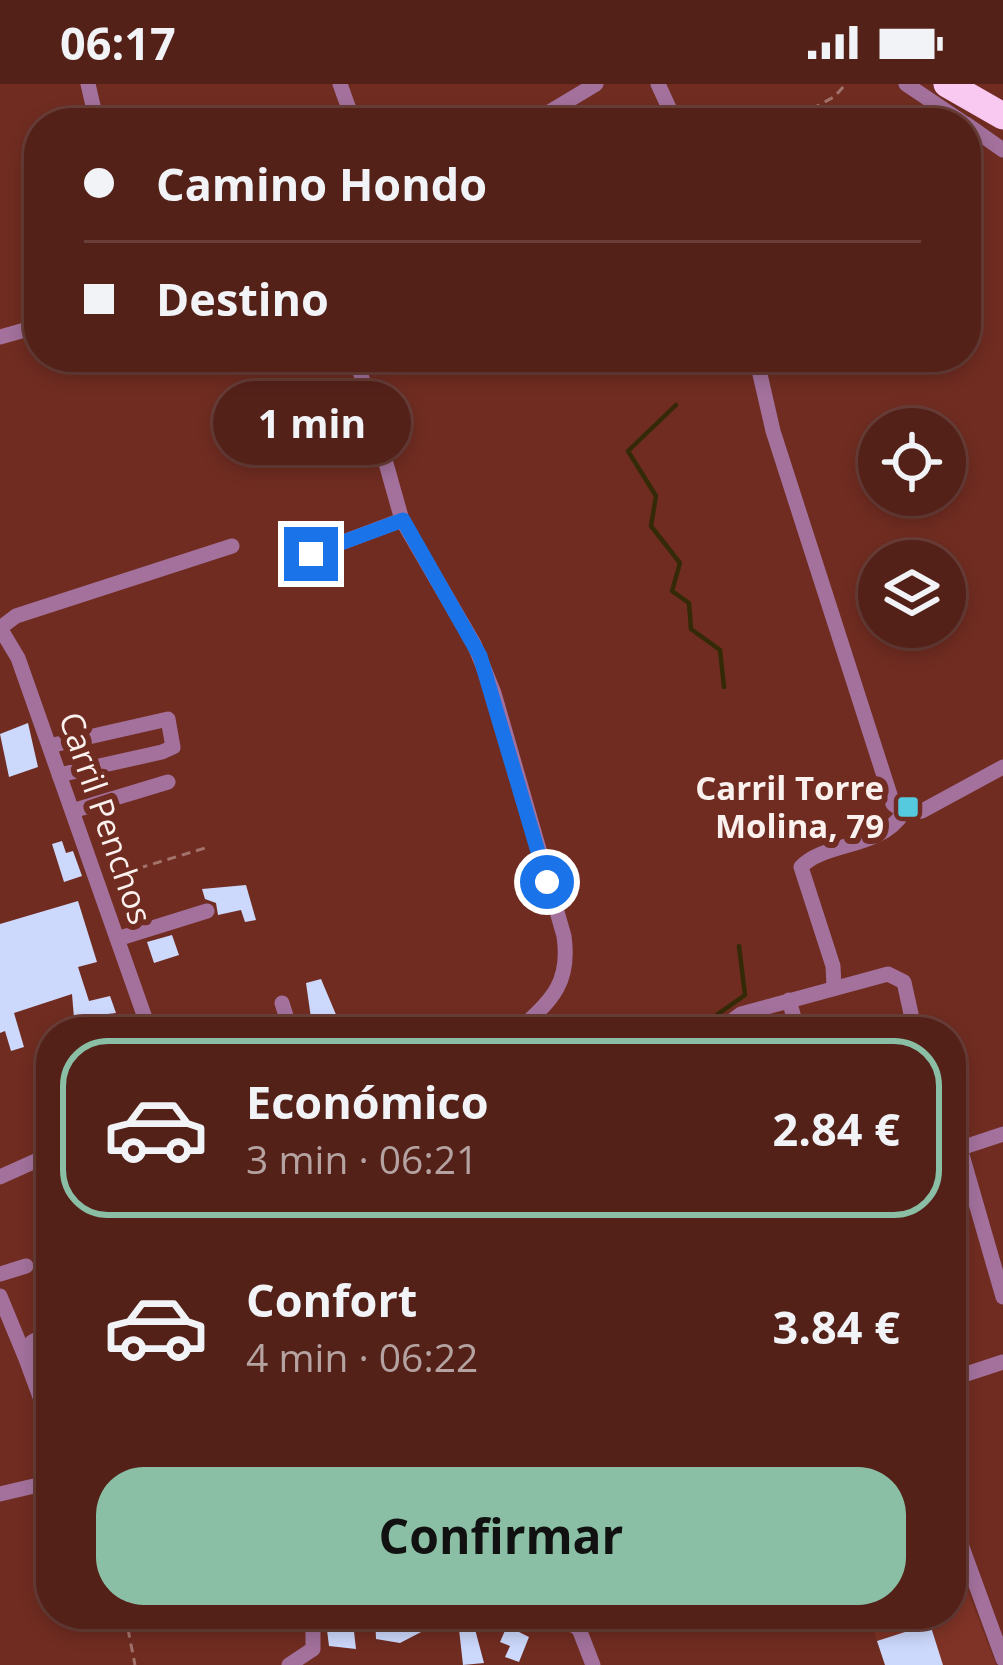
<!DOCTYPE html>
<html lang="es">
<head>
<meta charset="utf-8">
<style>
  :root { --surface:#542119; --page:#5d2e26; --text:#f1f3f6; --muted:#b5a3a2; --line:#6a3e38; --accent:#8abfa5 }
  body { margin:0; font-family:"Open Sans",sans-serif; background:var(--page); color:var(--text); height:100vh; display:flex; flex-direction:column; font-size:45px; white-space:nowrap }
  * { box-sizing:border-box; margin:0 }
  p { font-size:39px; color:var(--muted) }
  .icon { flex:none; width:66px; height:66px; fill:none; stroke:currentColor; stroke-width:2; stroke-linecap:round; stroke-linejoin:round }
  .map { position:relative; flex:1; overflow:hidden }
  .sheet { position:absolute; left:36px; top:933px; width:930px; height:612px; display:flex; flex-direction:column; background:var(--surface); border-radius:48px; box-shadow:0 6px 18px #0003,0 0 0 3px var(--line) }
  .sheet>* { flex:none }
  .hud { position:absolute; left:24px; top:24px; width:957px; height:264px; border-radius:48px; box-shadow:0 6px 18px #0003,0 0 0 3px var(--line); display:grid; align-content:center; height:264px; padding:0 60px; background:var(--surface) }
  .controls { position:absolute; left:858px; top:324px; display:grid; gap:24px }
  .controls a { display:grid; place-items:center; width:108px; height:108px; border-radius:50%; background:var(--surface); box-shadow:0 6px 18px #0003,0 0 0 3px var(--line); font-size:60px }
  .end { position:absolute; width:54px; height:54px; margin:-27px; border:15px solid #1a73e8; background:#fff; box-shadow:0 0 0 6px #fff }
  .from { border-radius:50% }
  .bubble { position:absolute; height:84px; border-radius:42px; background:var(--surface); box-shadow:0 6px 18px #0003,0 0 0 3px var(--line); font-size:39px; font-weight:700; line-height:84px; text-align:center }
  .hud b { display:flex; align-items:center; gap:42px; height:114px; font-size:45px }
  .hud b+b { border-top:3px solid var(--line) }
  .hud i { width:30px; height:30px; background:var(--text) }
  ul { padding:21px 0 0; list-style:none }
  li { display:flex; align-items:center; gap:36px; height:180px; margin:0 24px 18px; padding:0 36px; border:6px solid transparent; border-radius:48px }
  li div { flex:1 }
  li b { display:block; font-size:45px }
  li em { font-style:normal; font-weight:700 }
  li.on { border-color:var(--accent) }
  li>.icon { width:108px; height:108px; stroke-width:1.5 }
  .action { display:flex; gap:24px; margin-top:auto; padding:24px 60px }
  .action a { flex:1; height:138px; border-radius:48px; background:var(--accent); color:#111; font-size:48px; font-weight:700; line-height:138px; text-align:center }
  .status { display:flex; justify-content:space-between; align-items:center; height:84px; padding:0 60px; background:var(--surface); direction:ltr }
  .status svg { height:33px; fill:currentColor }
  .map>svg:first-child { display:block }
  .built { fill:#7f3326 }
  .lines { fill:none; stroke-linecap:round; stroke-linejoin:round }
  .stream { stroke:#352a07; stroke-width:4.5 }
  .building { fill:#ccd8fc }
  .path { stroke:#a2736b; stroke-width:3; stroke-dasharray:9 6; stroke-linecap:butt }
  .street { stroke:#a3719c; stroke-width:15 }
  .highway { stroke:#fac9f2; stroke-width:27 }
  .route { stroke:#1a73e8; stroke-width:15 }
  .poi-dot { fill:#55cadf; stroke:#702c21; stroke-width:4.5 }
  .labels { text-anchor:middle; stroke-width:12; stroke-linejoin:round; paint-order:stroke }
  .poi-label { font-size:33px; font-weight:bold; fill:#faf1ef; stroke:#702c21; text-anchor:end }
  .street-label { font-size:33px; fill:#faf1ef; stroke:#702c21 }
</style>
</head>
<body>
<div class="status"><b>06:17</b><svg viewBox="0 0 49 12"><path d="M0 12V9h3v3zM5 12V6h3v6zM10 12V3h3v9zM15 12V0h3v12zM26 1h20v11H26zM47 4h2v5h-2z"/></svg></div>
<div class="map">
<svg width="1003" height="1581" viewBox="0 0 1003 1581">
  <rect width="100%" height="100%" fill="#702c21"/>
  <!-- built -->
  <path class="built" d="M951 1464 996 1581H885L868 1530H951Z"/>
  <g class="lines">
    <!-- stream -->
    <path class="stream" d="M676 321 628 367 656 412 651 442 680 479 672 507 689 519 691 545 720 566 724 603
      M706 948 718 930 745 911 739 862
      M712 1530 716 1541"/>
  </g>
  <!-- building -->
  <path class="building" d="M28 639 38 683 9 693 0 650Z
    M62 757 66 769 73 767 82 792 64 798 52 760Z
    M246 801 256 836 245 838 241 826 218 831 216 819 205 815 202 805Z
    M78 817 97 878 78 883 89 917 110 912 116 929 74 934 72 910 14 929 24 963 11 967 5 947 0 949V840Z
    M172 851 179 871 154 879 147 858Z
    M321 895 340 940 313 948 306 899Z
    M325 1530H352L356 1565 329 1562Z
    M375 1530H394V1536L426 1534 427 1545 400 1559 376 1555Z
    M472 1534 484 1579 463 1581 458 1536Z
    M930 1540 943 1581H885L877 1557Z
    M507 1542 529 1553 519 1578 505 1573 510 1562 500 1558Z"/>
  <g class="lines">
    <!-- path -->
    <path class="path" d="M785 39 834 13 846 0
      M110 793 205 764
      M125 1530 135 1581"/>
    <!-- street -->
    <path class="street" d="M88 0 97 39
      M340 0 354 39
      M658 0 676 39
      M906 0 964 39
      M531 39 596 0
      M966 40 1003 66
      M0 253 39 242
      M356 273 402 436 474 560 494 609 564 852C571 901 550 917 517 948
      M756 273 773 347 893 720 905 729 922 727 1003 683
      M311 470 402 436
      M0 544 18 574 150 948
      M0 544 16 532 232 462
      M49 662 168 635 173 663 162 668 59 691
      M72 727 168 698
      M117 855 207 827
      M834 902 833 882 801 783C823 758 881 765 903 729
      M789 916 798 948
      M282 919 291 948
      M717 948 741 930 888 890 904 898 915 948
      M960 1064 1003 1213
      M955 1066 1003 1050
      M0 1093 51 1070
      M0 1190 26 1182
      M0 1212 26 1275
      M51 1247 32 1258 26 1275 51 1343
      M951 1295 1003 1278
      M951 1395 962 1463 1003 1575
      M0 1410 51 1398
      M556 1530 579 1545 593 1581
      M289 1581 313 1565V1530"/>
    <!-- highway -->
    <path class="highway" d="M947 0 1003 32"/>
  </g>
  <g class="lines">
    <!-- route -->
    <path class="route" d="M311 470 403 436 480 572 547 798"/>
  </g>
  <!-- markers -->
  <rect class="poi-dot" x="896" y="711" width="24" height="24" rx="6"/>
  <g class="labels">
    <!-- poi labels -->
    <g class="poi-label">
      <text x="884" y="716">Carril Torre<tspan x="884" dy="38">Molina, 79</tspan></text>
    </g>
    <!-- street labels -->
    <g class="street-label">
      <text transform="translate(106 734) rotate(71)" y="12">Carril Penchos</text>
    </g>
  </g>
</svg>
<div class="controls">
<a><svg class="icon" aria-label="locate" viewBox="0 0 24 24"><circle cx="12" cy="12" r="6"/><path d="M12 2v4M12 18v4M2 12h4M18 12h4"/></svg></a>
<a><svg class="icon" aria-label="layers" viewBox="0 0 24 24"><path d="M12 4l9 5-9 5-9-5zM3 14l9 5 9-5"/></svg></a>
</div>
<i class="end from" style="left:547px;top:798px"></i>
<i class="end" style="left:311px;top:470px"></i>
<div class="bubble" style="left:213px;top:297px;width:198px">1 min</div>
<div class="hud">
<b><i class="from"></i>Camino Hondo</b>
<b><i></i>Destino</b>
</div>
<section class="sheet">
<ul>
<li class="on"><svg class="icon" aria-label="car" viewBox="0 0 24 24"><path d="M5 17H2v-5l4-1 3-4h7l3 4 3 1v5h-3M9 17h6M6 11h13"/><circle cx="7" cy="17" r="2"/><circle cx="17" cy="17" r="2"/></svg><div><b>Económico</b><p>3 min · 06:21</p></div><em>2.84 €</em></li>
<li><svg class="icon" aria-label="car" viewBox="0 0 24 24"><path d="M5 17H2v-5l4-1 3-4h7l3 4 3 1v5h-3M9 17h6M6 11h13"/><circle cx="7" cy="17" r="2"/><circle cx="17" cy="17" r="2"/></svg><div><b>Confort</b><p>4 min · 06:22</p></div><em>3.84 €</em></li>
</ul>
<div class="action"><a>Confirmar</a></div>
</section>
</div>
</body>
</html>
